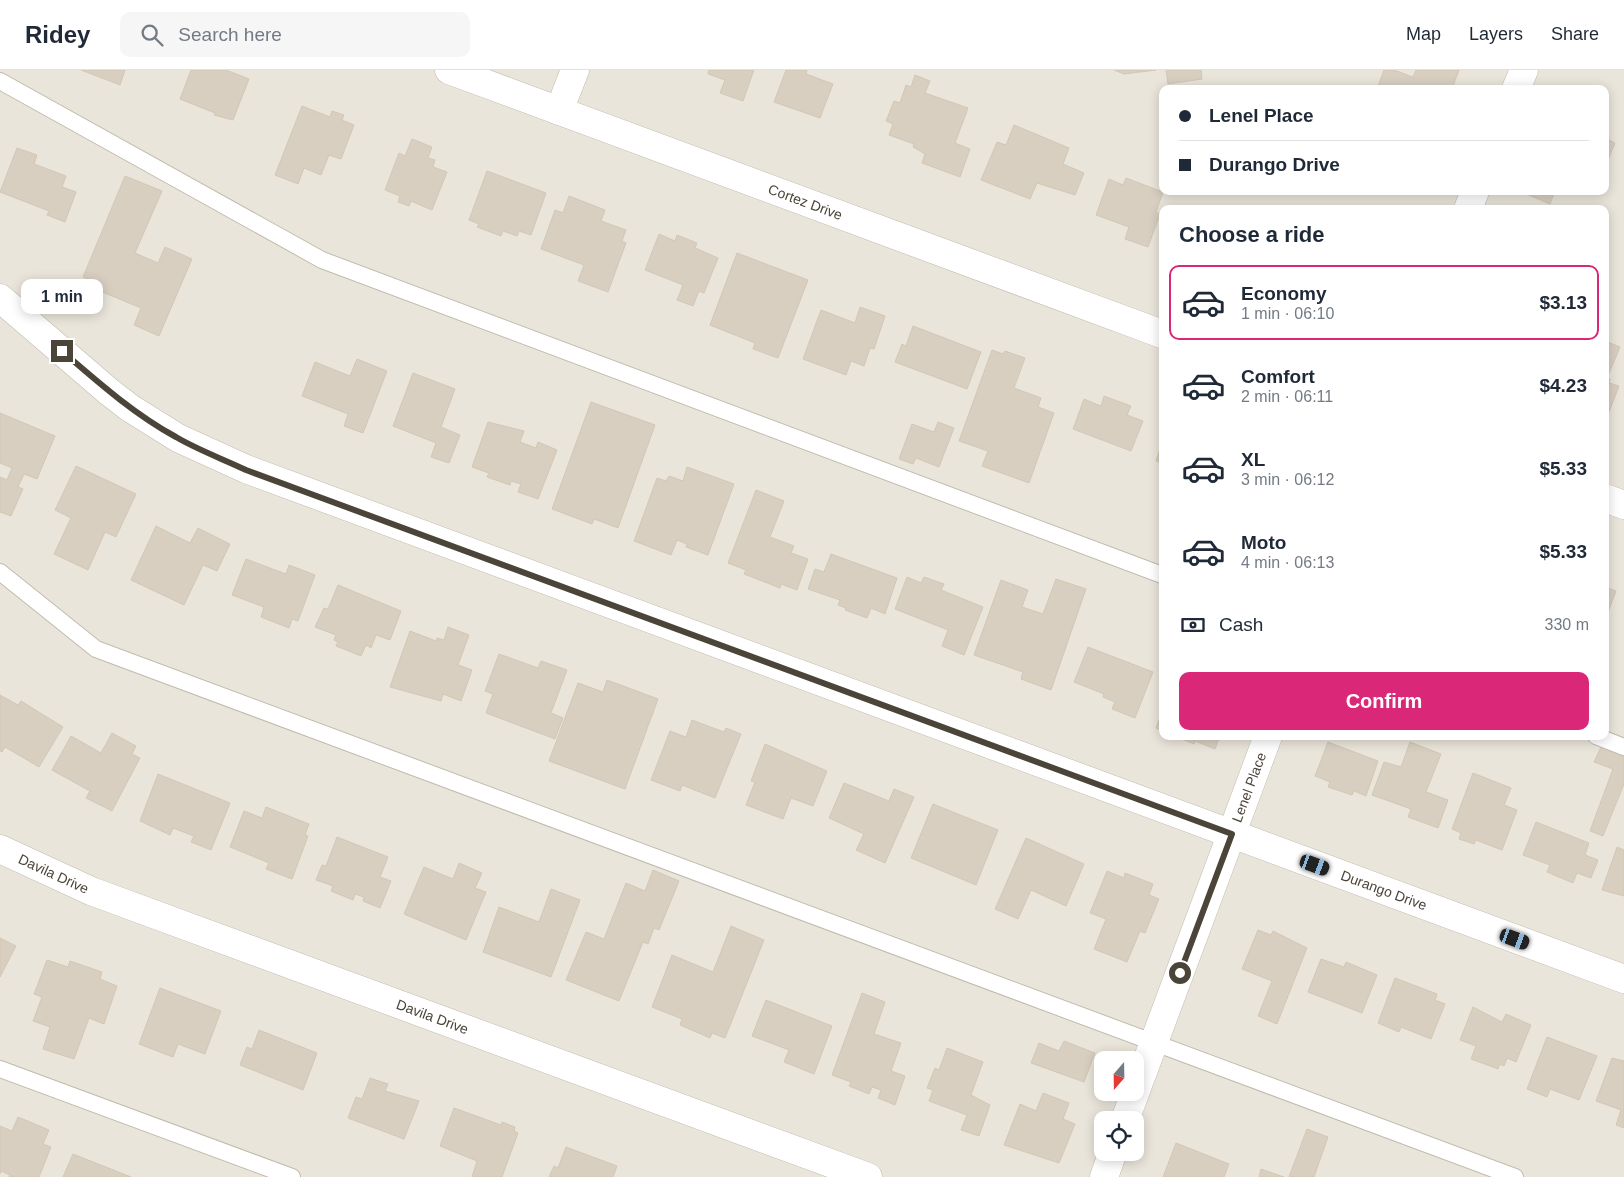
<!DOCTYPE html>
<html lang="en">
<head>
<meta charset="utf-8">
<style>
  :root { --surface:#fff; --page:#f6f6f7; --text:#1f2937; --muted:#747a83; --line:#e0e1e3; --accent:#db2777 }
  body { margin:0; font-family:Arial,sans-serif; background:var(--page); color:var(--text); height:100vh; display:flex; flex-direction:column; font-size:19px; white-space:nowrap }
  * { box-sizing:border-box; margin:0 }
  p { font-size:16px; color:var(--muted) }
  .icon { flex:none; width:28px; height:28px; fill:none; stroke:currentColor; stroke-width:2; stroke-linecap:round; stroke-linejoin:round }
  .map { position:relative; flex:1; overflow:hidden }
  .details { position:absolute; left:1159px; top:135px; width:450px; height:535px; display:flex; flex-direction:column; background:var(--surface); border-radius:10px; box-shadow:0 2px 12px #0003 }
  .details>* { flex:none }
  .banner { position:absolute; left:1159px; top:15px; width:450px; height:110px; border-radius:10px; box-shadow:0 2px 12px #0003; display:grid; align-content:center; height:110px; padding:0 20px; background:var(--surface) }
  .needle { width:32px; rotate:200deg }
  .tools { position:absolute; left:1094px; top:981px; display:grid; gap:10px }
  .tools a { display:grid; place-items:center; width:50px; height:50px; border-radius:10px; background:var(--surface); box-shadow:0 2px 12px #0003; font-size:25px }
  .end { position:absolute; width:22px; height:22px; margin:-11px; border:6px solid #4b4439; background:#fff; box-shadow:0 0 0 2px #fff }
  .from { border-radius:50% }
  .bubble { position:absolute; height:35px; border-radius:10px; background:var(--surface); box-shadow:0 2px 12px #0003; font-size:16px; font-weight:700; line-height:35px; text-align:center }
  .car { position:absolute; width:15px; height:30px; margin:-15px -8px; border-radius:6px; box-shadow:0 0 4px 1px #0007; background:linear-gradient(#222 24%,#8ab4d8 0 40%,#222 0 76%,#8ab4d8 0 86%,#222 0) }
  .banner b { display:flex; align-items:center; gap:18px; height:48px; font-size:19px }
  .banner b+b { border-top:1px solid var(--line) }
  .banner i { width:12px; height:12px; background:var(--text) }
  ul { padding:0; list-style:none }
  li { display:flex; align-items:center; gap:15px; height:75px; margin:0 10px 8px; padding:0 10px; border:2px solid transparent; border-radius:10px }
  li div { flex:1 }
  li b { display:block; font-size:19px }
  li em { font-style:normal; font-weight:700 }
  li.active { border-color:var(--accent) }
  li>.icon { width:45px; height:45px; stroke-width:1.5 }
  h2 { padding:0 20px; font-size:22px; line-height:60px }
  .pay { display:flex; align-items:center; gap:12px; height:55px; padding:0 20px; font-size:19px }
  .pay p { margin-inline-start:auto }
  .action { display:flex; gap:10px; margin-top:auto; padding:10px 20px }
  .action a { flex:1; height:58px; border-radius:10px; background:var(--accent); color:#fff; font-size:20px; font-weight:700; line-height:58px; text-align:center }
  header { display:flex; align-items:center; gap:30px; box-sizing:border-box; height:70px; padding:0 25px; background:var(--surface); border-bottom:1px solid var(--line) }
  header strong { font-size:24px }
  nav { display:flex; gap:28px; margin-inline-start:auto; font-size:18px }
  .search { width:350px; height:45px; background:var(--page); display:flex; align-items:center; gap:12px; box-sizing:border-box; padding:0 18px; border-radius:10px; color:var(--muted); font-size:19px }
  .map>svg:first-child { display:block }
  .residential { fill:#eae5da; fill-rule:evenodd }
  .building { fill:#d8cfc1; stroke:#d3c7b4 }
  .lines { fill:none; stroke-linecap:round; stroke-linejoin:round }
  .lane-casing { stroke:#c2bbae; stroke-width:18 }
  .street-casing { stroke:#c2bbae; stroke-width:29 }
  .lane { stroke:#fff; stroke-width:16 }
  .street { stroke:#fff; stroke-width:28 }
  .route { stroke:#4b4439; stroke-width:6 }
  .labels { text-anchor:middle; stroke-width:5; stroke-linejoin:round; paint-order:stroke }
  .street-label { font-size:14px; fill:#4b4439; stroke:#fff }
</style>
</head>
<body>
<header>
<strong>Ridey</strong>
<div class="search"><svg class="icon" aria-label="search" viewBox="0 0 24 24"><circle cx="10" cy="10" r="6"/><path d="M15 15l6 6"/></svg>Search here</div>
<nav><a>Map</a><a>Layers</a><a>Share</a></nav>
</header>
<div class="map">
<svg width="1624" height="1107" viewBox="0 0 1624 1107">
  <rect width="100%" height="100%" fill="#f6f3ec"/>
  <!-- residential -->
  <path class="residential" d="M0 0H1624V1107H0ZM1162 19H1605V121H1162ZM1162 139H1605V666H1162ZM1102 990H1135V1022H1102ZM1102 1050H1135V1082H1102Z"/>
  <!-- building -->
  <path class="building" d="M81 0H125L120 15Z
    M191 0H226L249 9 233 50 214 45 215 43 180 29Z
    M709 0H754L743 31 720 23 725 10 708 4Z
    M786 0H807L806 4 833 14 820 48 774 32Z
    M1114 0H1156L1124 4Z
    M1166 0H1201L1202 9 1168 14Z
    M1384 0H1394L1413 7 1416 0H1459L1452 19H1377Z
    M915 5 930 11 925 23 968 38 955 73 970 79 960 107 922 93 925 84 913 77 914 74 889 65 893 54 886 51 894 31 900 33 906 15 911 17Z
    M302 36 330 47 332 41 344 45 342 50 354 55 341 89 329 85 321 105 304 98 298 114 275 105Z
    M1014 55 1069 78 1063 94 1084 103 1075 125 1037 113 1030 129 981 110 997 72 1006 75Z
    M1605 68 1615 73 1605 97Z
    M412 69 432 77 428 88 435 90 433 97 447 102 432 140 411 131 409 136 398 132 400 126 385 120 399 83 405 86Z
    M17 78 37 85 34 94 66 106 62 117 76 122 65 152 47 145 49 141 0 122Z
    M487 101 546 123 531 165 519 161 517 166 503 161 501 166 477 157 479 154 469 150Z
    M125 106 162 121 135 183 158 193 165 177 192 189 159 266 134 255 141 238 100 221 102 215 83 207Z
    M1126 108 1163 122 1156 142 1160 144 1148 177 1125 169 1129 157 1096 145 1109 109 1123 115Z
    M1519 121H1555L1550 134Z
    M569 126 605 140 601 151 626 160 622 171 626 173 608 222 578 211 584 195 541 179 555 140 563 143Z
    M659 164 675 171 677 165 697 173 695 178 718 188 704 223 699 221 693 236 677 230 683 215 645 200Z
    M737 183 808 210 778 288 753 279 755 273 710 255Z
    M860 237 885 246 874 279 870 278 864 296 851 291 846 305 803 289 821 240 855 253Z
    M913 256 981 282 967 319 895 292 902 274 906 276Z
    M1605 271 1620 277 1607 308 1610 309 1609 313 1619 316 1607 347H1605Z
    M992 280 1003 284 1005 281 1025 288 1014 318 1041 328 1038 337 1054 343 1029 413 982 396 988 381 959 371Z
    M357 289 387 301 363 363 344 356 348 344 302 326 315 292 350 306Z
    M413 303 455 319 441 357 460 365 449 393 431 387 436 373 393 356Z
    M1104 326 1131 336 1127 345 1143 351 1131 381 1073 359 1084 329 1101 336Z
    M591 332 655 355 618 458 594 449 592 454 552 439Z
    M0 343 55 366 37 409 24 404 18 417 23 419 11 446 0 442V407L7 410 12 398 0 393Z
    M488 352 524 361 520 372 536 378 538 372 557 380 538 429 518 422 521 414 511 411 510 415 487 407 489 403 472 397Z
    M938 352 954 358 939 397 916 388 913 394 899 389 912 354 934 362Z
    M1162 373V393L1156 391Z
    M76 396 136 424 116 467 105 462 88 500 54 484 71 448 55 440Z
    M687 397 734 414 708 485 686 477 687 474 677 470 671 485 634 471 657 408 666 411 669 406 683 411Z
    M756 420 784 431 770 467 794 476 791 483 808 489 797 520 781 514 780 518 744 504 746 500 728 493Z
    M156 456 190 473 198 458 230 474 217 501 203 495 184 535 131 510Z
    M831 484 897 508 885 544 871 538 867 548 845 540 846 538 838 535 840 530 808 519 815 499 824 502Z
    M246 489 286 504 289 495 315 505 298 551 292 549 289 558 261 547 264 537 232 525Z
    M907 507 921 513 924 507 944 514 941 520 983 537 964 585 942 576 948 560 895 539Z
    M1056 509 1086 519 1051 620 1021 609 1023 602 974 585 1001 510 1028 520 1022 537 1043 544Z
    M338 515 401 541 390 570 376 565 371 578 366 575 361 586 336 576 338 572 334 570 336 565 315 557 324 538 328 539Z
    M1605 517 1616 521 1605 550Z
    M448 557 469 565 458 595 472 600 461 631 443 624 441 631 390 617 410 561 436 571 437 568 444 570Z
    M1088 577 1153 602 1135 648 1112 639 1115 632 1103 627 1104 624 1074 612Z
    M499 584 538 598 541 591 567 600 551 643 563 648 555 669 486 643 493 624 485 621Z
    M607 610 658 629 625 719 549 691 578 613 603 622Z
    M0 625 18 635 21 631 63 657 39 697 5 677 2 682 0 681Z
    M1162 642V661L1156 658Z
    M692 650 724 662 726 658 741 664 715 728 682 715 680 721 651 710 670 661 686 667Z
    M112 663 136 676 132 684 140 688 112 741 86 728 90 721 52 700 71 666 101 683Z
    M1175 666H1220L1215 679 1195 671 1194 674Z
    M1328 672 1378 691 1366 726 1354 721 1352 725 1328 717 1330 712 1315 706Z
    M1410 672 1441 684 1426 722 1448 730 1438 758 1408 747 1411 739 1372 725 1384 692 1401 697Z
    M765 674 827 701 813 736 791 728 783 749 746 735 755 712 751 711Z
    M1601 677 1624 685V714L1603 766 1590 761 1613 699 1594 692Z
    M1473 703 1511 718 1504 735 1517 740 1502 780 1476 770 1474 774 1459 769 1461 763 1452 759Z
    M158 704 230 733 211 780 191 772 194 766 173 758 170 765 140 751Z
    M844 713 889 731 894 719 914 727 885 793 856 780 864 764 829 748Z
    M933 734 998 760 976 815 911 788Z
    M266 737 309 754 305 765 308 766 292 809 266 799 269 793 230 777 244 741 262 748Z
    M1536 752 1589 773 1585 785 1598 790 1591 808 1577 803 1573 813 1547 802 1550 795 1523 785Z
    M337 767 388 787 380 807 391 811 380 838 363 831 364 827 355 824 353 830 331 821 333 816 316 810 322 795 326 796Z
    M1026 768 1084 794 1066 836 1031 820 1018 849 995 839Z
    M1617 777 1624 780V826L1602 820Z
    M459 793 482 803 475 818 486 822 466 870 404 844 424 797 453 809Z
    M653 800 679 811 659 860 654 858 648 874 643 872 619 931 566 910 586 862 604 869 626 813 645 821Z
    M1107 801 1124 808 1125 803 1153 814 1149 825 1159 829 1145 863 1140 861 1127 892 1094 879 1106 849 1090 843Z
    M551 819 580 830 551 907 483 882 499 837 539 852Z
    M731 856 764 870 725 968 712 963 710 968 680 955 682 949 652 937 672 885 713 902Z
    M1258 860 1271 865 1273 861 1307 878 1277 954 1258 946 1272 911 1242 899Z
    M0 868 16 876 0 907Z
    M1321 889 1344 897 1346 892 1377 905 1362 943 1308 922Z
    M47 890 68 897 70 891 102 902 100 909 117 916 104 954 89 948 74 989 43 979 50 957 33 951 42 927 34 924Z
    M1395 908 1437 924 1435 930 1445 934 1431 969 1401 957 1399 962 1378 953Z
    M160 918 221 941 205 984 178 974 173 987 139 974Z
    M862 923 885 932 874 964 901 973 891 1001 905 1006 895 1035 878 1028 881 1020 872 1017 869 1024 849 1016 851 1012 832 1005Z
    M766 930 832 956 814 1004 784 992 789 980 752 966Z
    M1473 937 1502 952 1506 944 1531 955 1516 992 1507 988 1504 996 1500 994 1498 999 1471 989 1476 976 1460 970Z
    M259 960 317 983 303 1020 240 995 247 977 252 979Z
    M1547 967 1597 986 1579 1030 1550 1019 1547 1027 1527 1019Z
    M1064 971 1095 983 1084 1012 1031 993 1039 973 1059 981Z
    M947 978 983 992 971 1025 990 1035 979 1066 961 1060 967 1045 929 1031 933 1020 927 1018 935 998 939 1000Z
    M1612 988 1624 991V1058L1616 1055 1621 1040 1596 1031Z
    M370 1008 388 1014 385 1021 419 1031 404 1069 348 1048 356 1027 362 1029Z
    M1043 1023 1069 1033 1063 1049 1075 1054 1059 1093 1004 1075 1020 1034 1036 1041Z
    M454 1038 501 1055 502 1052 515 1057 514 1061 518 1063 502 1107H472L477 1091 440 1076Z
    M18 1047 49 1060 43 1074 51 1077 39 1107H9L10 1105 1 1101 0 1104V1056L12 1061Z
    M1307 1059 1328 1067 1314 1107H1289Z
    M1176 1073 1229 1094 1224 1107H1163Z
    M566 1077 617 1096 613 1107H549L554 1096 558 1098Z
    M73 1084 131 1107H63Z
    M1261 1099 1284 1107H1259Z"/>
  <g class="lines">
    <defs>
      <path id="lane" d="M0 11 322 190 1162 505
        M0 502 96 579 1515 1107
        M1596 666 1624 677
        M0 999 292 1107"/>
      <g id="street">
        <path id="s1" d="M449 0 1162 264"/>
        <path d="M1516 19 1524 0"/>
        <path d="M559 41 575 0"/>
        <path d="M1468 139 1475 121"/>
        <path id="s2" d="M0 228 108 321 130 338 178 368 246 399 1624 909"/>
        <path d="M1605 428 1624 435"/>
        <path id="s3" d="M0 779 91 821 868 1107"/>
        <path id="s4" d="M1125 1050 1268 666"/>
        <path d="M1104 1107 1113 1082"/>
      </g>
    </defs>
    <!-- lane casing -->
    <use href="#lane" class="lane-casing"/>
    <!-- street casing -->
    <use href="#street" class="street-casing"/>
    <!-- lane -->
    <use href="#lane" class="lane"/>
    <!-- street -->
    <use href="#street" class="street"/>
  </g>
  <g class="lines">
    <!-- route -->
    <path class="route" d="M62 281C99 313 134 344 176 367 198 380 223 389 246 400L1232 764 1180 903"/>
  </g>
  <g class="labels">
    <!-- street labels -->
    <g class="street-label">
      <text dy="5" stroke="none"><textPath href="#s1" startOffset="380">Cortez Drive</textPath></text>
      <text dy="5" stroke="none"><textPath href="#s4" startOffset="355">Lenel Place</textPath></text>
      <text dy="5" stroke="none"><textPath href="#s3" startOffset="59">Davila Drive</textPath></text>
      <text dy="5" stroke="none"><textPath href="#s2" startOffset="1515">Durango Drive</textPath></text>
      <text dy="5" stroke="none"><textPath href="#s3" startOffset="464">Davila Drive</textPath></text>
    </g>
  </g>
</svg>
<div class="tools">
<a><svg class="needle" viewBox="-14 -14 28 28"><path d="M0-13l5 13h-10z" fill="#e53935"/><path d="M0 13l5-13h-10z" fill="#747a83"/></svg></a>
<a><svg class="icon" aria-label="locate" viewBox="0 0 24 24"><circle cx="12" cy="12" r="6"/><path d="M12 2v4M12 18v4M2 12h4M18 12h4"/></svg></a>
</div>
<i class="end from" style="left:1180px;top:903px"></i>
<i class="end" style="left:62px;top:281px"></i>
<div class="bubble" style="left:21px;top:209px;width:82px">1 min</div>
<i class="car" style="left:1315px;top:795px;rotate:110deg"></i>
<i class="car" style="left:1515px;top:869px;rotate:110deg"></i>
<div class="banner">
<b><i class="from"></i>Lenel Place</b>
<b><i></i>Durango Drive</b>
</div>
<section class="details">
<h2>Choose a ride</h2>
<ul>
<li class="active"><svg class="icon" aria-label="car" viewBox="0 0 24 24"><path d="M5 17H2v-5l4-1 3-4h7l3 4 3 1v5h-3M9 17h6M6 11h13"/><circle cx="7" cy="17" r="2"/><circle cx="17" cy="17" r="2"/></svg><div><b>Economy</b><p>1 min · 06:10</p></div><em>$3.13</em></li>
<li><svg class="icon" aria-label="car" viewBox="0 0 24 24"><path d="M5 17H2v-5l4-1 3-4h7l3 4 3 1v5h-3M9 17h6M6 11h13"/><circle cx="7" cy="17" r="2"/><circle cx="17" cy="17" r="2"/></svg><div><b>Comfort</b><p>2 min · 06:11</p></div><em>$4.23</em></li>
<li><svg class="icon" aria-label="car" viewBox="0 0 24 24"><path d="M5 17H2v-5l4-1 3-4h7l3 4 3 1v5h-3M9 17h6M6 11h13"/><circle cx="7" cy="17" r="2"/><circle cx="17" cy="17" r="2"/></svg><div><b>XL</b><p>3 min · 06:12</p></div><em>$5.33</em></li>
<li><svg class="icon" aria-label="car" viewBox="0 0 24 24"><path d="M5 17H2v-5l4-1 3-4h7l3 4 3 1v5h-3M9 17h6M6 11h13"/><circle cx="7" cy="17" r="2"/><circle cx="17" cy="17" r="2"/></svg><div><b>Moto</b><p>4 min · 06:13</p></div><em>$5.33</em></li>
</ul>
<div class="pay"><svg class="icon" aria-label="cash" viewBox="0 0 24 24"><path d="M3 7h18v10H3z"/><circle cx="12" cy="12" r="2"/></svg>Cash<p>330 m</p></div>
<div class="action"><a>Confirm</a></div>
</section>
</div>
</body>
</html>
